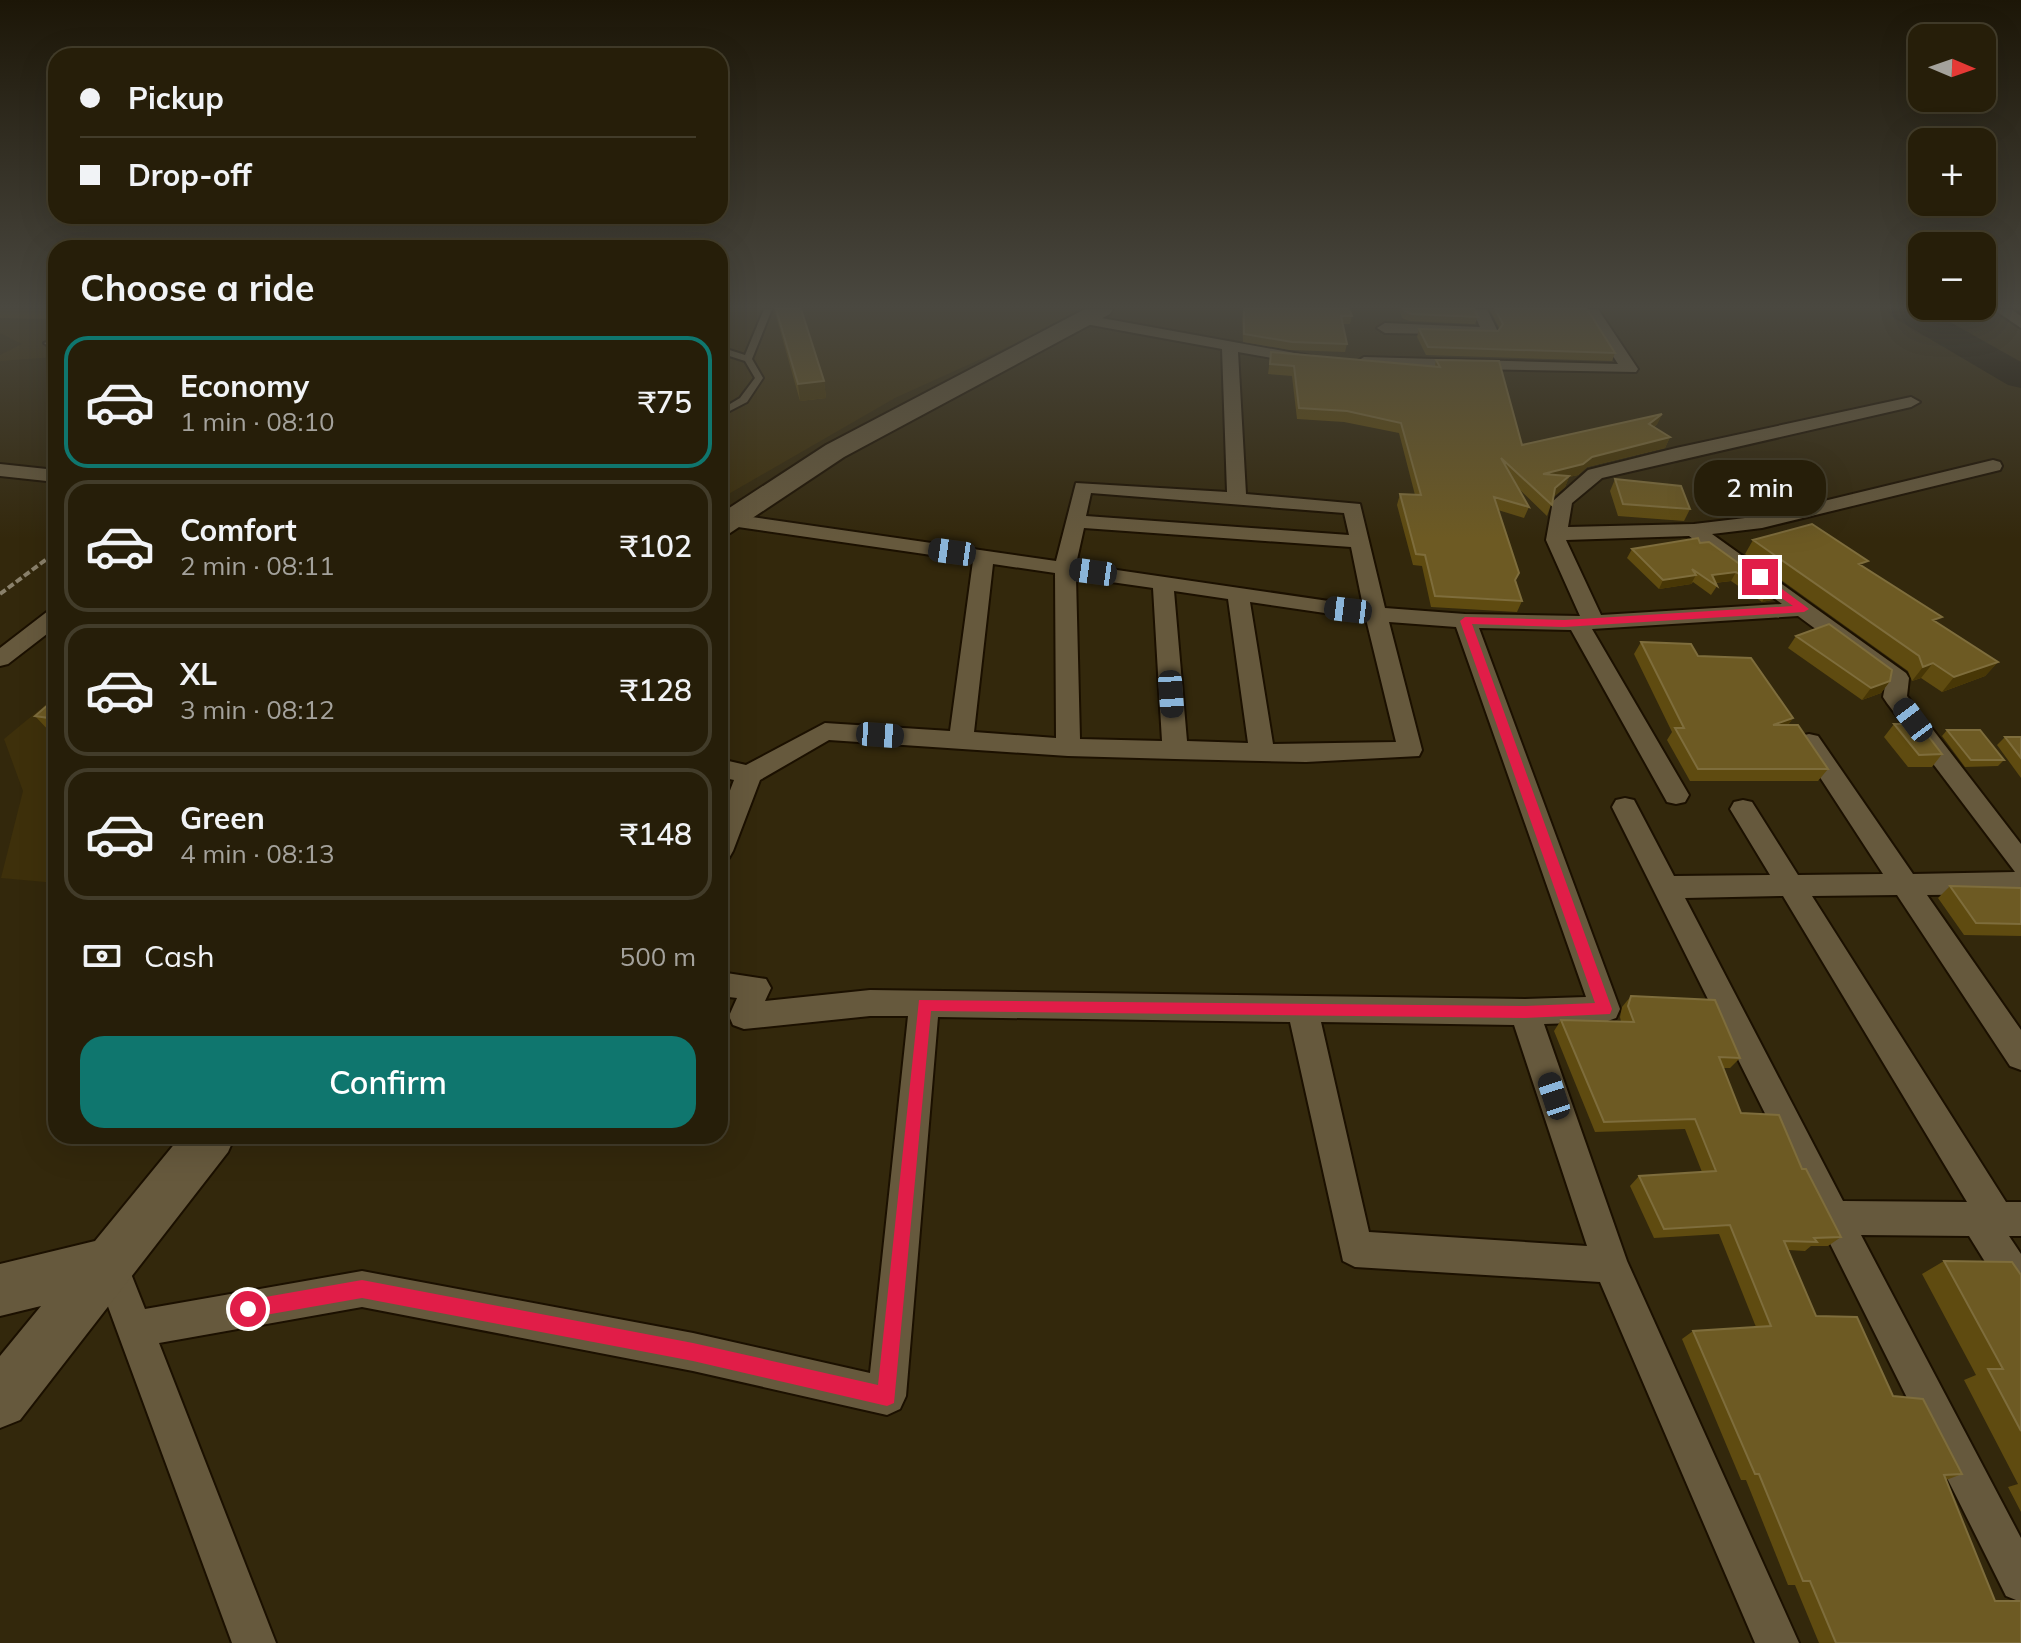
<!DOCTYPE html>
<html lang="en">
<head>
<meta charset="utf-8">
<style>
  :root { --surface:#261e09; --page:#322b17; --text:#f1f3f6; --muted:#a4a29c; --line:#423c2a; --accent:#0f766e }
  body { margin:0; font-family:Mulish,sans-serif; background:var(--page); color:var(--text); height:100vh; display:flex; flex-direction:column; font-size:30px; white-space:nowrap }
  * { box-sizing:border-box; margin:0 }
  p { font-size:26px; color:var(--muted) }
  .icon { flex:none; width:44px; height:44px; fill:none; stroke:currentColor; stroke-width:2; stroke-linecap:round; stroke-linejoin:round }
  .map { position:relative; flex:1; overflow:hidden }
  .side { position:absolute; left:48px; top:240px; width:680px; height:904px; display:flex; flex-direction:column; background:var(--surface); border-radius:24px; box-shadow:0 8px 32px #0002,0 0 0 2px var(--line) }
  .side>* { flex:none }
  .banner { position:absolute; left:48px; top:48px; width:680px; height:176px; border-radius:24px; box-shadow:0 8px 32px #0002,0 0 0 2px var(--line); display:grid; align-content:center; height:176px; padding:0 32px; background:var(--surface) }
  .needle { width:52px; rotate:92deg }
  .controls { position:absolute; left:1908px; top:24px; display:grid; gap:16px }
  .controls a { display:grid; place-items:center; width:88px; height:88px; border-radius:16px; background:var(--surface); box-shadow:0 8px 32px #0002,0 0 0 2px var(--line); font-size:40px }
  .end { position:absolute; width:36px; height:36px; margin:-18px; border:10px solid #e11d48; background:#fff; box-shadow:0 0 0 4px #fff }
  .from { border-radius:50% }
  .bubble { position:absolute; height:56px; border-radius:24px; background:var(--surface); box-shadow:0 8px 32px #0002,0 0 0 2px var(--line); font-size:26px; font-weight:600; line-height:56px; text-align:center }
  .car { position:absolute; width:24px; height:48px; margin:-24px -12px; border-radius:10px; box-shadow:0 0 6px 2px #0007; background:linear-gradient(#222 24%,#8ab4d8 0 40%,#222 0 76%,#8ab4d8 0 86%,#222 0) }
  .banner b { display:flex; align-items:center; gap:28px; height:76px; font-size:30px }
  .banner b+b { border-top:2px solid var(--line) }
  .banner i { width:20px; height:20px; background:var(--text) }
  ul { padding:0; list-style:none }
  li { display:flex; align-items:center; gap:24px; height:132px; margin:0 16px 12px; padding:0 16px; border:4px solid var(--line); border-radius:24px }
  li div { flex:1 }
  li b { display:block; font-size:30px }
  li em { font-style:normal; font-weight:600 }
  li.active { border-color:var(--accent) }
  li>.icon { width:72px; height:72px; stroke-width:1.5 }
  h2 { padding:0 32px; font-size:36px; line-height:96px }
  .pay { display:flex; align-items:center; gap:20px; height:88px; padding:0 32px; font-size:30px }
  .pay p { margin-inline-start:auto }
  .button { display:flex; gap:16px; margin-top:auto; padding:16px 32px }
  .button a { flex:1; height:92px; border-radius:24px; background:var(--accent); color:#fff; font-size:32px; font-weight:600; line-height:92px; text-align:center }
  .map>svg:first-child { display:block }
  .built { fill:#3e300b }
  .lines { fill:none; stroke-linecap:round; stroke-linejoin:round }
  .river { fill:#1a1407; fill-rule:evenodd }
  .lane-casing { stroke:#1b1000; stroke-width:4 }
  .street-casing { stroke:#1b1000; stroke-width:4 }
  .secondary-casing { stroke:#1b1000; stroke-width:4 }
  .path { stroke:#8a816b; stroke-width:4; stroke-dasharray:7 3; stroke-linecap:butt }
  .lane { fill:#66593d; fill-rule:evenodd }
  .street { fill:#66593d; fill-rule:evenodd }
  .secondary { fill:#66593d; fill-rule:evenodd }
  .wall { fill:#5f4b10 }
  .shaded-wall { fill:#483706 }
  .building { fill:#6d5a23; stroke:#7e6d3c; stroke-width:2 }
  .route { fill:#e11d48 }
</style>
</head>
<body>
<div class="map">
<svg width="2021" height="1643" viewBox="0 0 2021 1643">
  <rect width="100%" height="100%" fill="#33280c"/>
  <!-- built -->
  <path class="built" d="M0 309H56V357L0 361V355L22 344 0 333Z
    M720 309H1073L1067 320 895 398 720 499Z
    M56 696V883L1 878 23 791 4 739Z"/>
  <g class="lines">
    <!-- river -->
    <path class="river" d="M1887 309H1927L2021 362V388L2008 385 1891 316Z"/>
    <defs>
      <path id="lane" d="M764 309H772L752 359 763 378 747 402 720 416V410L740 398 755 378 745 361 720 353V347L745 355Z
        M56 339V345L48 346 44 343Z"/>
      <path id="street" d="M1472 309H1487L1498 332 1496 335 1385 333 1377 328 1385 323 1480 327Z
        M1583 309H1598L1638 369 1636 372 1364 367 1356 362 1364 357 1618 364Z
        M1993 309H2011L2021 316V328Z
        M1085 315 1311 356 1313 359 1305 364 1238 352 1246 494 1360 504 1385 608 1465 614 1580 616 1546 540 1553 501 1588 470 1676 448 1911 397 1920 402 1911 407 1602 478 1572 503 1568 527 1694 524 1762 516 1993 460 2000 462 2002 466 2000 470 1762 528 1712 534 1906 673 1909 678 1907 696 2021 844V894L1927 895 2021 1030V1070L2010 1066 1897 895 1812 896 2006 1202H2021V1236H2009L2021 1254V1304L2008 1299 1969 1236 1861 1235 2021 1538V1602L2006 1596 1612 807 1616 800 1625 798 1634 800 1674 876 1770 875 1730 809 1734 802 1743 800 1752 802 1798 875 1883 874 1797 742 1800 736 1809 734 1818 736 1913 874 2015 872 1887 703 1883 697 1886 681 1798 616 1592 629 1689 795 1685 802 1676 804 1667 802 1571 630 1479 628 1620 1009 1616 1018 1605 1022 1544 1024 1627 1261 1799 1643H1755L1600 1282 1355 1267 1343 1261 1290 1022 938 1017 906 1396 900 1409 887 1415 693 1371 362 1307 159 1343 276 1643H232L92 1263 98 1251 110 1245 122 1251 145 1309 362 1271 693 1333 870 1373 908 1016H870L744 1029 733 1025 729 1016 737 998 720 996V972L766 979 771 988 765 1001 870 990 1525 999 1586 997 1456 627 1389 622 1422 750 1419 756 1306 762 1175 759 1068 756 829 740 760 780 733 851 729 858 720 861V817L734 780 720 777V759L746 765 825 723 950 731 973 561 731 526 721 520 724 516 731 514 1056 561 1076 483 1227 492 1222 349 1080 323 1077 320ZM1091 493 1344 513 1349 535 1086 516ZM1084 528 1351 547 1363 606 1076 564ZM1689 536 1782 604 1601 615 1566 540ZM993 564 1055 573 1056 738 974 732ZM1076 577 1153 588 1162 741 1080 739ZM1174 591 1228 599 1248 743 1187 741ZM1250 602 1366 619 1396 742 1273 744ZM1783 896 1967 1202 1843 1201 1685 898ZM1321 1022 1514 1025 1587 1246 1369 1232Z
        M0 464 56 470V482L0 476Z
        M56 609V627L8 664 0 666V648L48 611Z"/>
      <path id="secondary" d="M1085 309H1113L1110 314 844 457 730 533 720 536V514L826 445Z
        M181 1136H235L228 1152 20 1420 0 1428V1356L41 1306 0 1316V1264L95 1241Z"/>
    </defs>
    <!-- lane casing -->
    <use href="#lane" class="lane-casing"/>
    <!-- street casing -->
    <use href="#street" class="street-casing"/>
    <!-- secondary casing -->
    <use href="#secondary" class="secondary-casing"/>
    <!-- path -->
    <path class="path" d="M0 594 56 552"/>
    <!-- lane -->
    <use href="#lane" class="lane"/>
    <!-- street -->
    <use href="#street" class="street"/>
    <!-- secondary -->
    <use href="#secondary" class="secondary"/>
  </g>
  <!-- wall -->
  <path class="wall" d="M0 309H56V319L0 318Z
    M774 309H801L824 381 826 398 800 401Z
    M1399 309H1474L1478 317 1475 324 1409 321 1402 318Z
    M1489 309H1587L1615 353 1612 361 1426 355 1417 337 1419 329 1498 331 1500 329Z
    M1243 310 1352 316 1350 324H1343L1347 344 1345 352 1290 350 1243 342 1242 318Z
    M1271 352 1435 366 1436 360 1522 445 1662 414 1657 424 1654 427 1670 437 1665 448 1587 467 1578 475 1569 477 1565 487 1554 496 1547 516 1518 488 1529 507 1524 518 1498 510 1516 581 1522 601 1517 612 1431 607 1422 566 1413 565 1397 505 1400 494 1415 495 1399 433 1344 422 1297 419 1292 376 1268 374Z
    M1615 479 1690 509 1684 521 1618 516 1610 491Z
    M1753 540 1864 567 1938 623 1998 662 1985 676 1942 692 1921 678 1912 681 1908 671 1745 554Z
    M1700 543 1777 591 1772 600 1762 602 1731 581 1715 583 1717 586 1711 595 1693 582 1691 584 1659 589 1627 558 1632 549Z
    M1796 636 1890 681 1881 693 1862 700 1788 648Z
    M1641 642 1698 656 1793 718 1788 725 1828 769 1818 781H1690L1667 740 1672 732 1634 654Z
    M56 698V735L52 734 35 716Z
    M1894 724 1942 754 1932 767H1908L1884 737Z
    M1947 730 2004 760 1998 766 1965 767 1942 736Z
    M2005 737H2021V778L1997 745Z
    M1950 886 2021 888V936L1964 935 1938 898Z
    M1631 996 1740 1058 1730 1068H1723L1741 1113 1802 1169 1841 1237 1828 1246H1811L1805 1251 1788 1250 1816 1316 1893 1396 1962 1474 1946 1480 1995 1601 2021 1643H1819L1795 1585H1788L1746 1480H1741L1682 1339 1693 1331 1756 1327 1719 1234 1654 1238 1630 1186 1639 1176 1702 1172 1685 1129 1595 1132 1554 1031 1561 1020 1621 1022 1620 1017 1622 1007Z
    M1944 1261 2021 1275V1512L2008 1487 2018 1484 1964 1380 1976 1375 1922 1274Z"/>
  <!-- shaded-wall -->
  <path class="shaded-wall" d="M824 381 826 398 800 401 798 384Z
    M1662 414 1657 424 1644 434 1649 424Z
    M1670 437 1665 448 1587 467 1578 475 1569 477 1565 487 1551 499 1543 474 1592 457Z
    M1736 572 1731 581 1713 583 1712 575Z
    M1696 575 1691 584 1659 589 1663 580Z
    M1777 591 1772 600 1762 602 1767 593Z
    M1998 662 1985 676 1942 692 1954 677Z
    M1933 663 1921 678 1912 681 1923 667Z
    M1890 681 1881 693 1862 700 1871 688Z
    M1793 718 1784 730 1773 725Z"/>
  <!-- building -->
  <path class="building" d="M776 309H801L824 381 798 384Z
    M1244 309H1349L1352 316H1341L1347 344 1292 342 1244 334Z
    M1403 309H1474L1478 317 1411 314 1404 310Z
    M1495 309H1587L1615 353 1428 347 1419 329 1498 331 1503 324Z
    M1271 352 1440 367 1436 360 1499 361 1522 445 1662 414 1649 424 1670 437 1592 457 1583 464 1543 474 1569 476 1555 488 1552 505 1501 458 1529 507 1494 497 1519 573 1515 580 1522 601 1435 596 1425 555 1416 554 1400 494 1421 495 1401 423 1347 411 1299 408 1294 366 1270 364Z
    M1615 479 1681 486 1690 509 1623 504Z
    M1812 524 1868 561 1859 564 1942 617 1933 620 1998 662 1954 677 1933 663 1923 667 1919 656 1753 540Z
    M1698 538 1700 543 1709 542 1777 591 1767 593 1736 572 1712 575 1717 586 1692 569 1696 575 1663 580 1632 549Z
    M1829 624 1892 670 1890 681 1871 688 1796 636Z
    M1641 642 1691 644 1698 656 1751 658 1793 718 1773 725H1798L1828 769H1698L1675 728H1684Z
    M56 698V719L35 716Z
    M1894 724H1919L1942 754 1919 755Z
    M1947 730H1980L2004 760H1971Z
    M2005 737H2021V758Z
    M1950 886 2021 888V924L1976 923Z
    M1631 996 1715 1000 1740 1058 1719 1057 1741 1113 1779 1115 1802 1169H1806L1841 1237 1814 1238 1817 1242 1784 1241 1816 1316 1857 1317 1893 1396 1923 1399 1962 1474 1944 1475 1995 1601H2021V1643H1836L1810 1581H1803L1759 1474H1755L1693 1331 1771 1326 1730 1225 1664 1229 1639 1176 1716 1171 1695 1119 1604 1122 1561 1020 1634 1022 1628 1006Z
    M1944 1261 2012 1262 2021 1275V1431L1988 1369H2003Z"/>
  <!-- sky -->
  <linearGradient id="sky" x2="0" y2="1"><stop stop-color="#1c1607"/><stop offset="0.57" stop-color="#4a4840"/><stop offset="1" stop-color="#4a4840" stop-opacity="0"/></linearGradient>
  <rect width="2021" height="539" fill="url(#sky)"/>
  <!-- route -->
  <path class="route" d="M1756 575H1763L1809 609 1804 612 1564 627 1472 624 1612 1009 1610 1014 1525 1018 931 1011 894 1403 887 1406 693 1361 362 1298 248 1318 242 1315 239 1309 242 1302 248 1300 362 1280 693 1343 878 1385 919 1000 1525 1006 1595 1003 1460 621 1465 617 1564 620 1793 606 1756 580Z"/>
</svg>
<div class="controls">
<a><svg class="needle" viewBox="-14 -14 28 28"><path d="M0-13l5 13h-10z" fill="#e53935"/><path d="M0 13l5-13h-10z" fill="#a4a29c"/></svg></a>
<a>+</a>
<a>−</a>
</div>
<i class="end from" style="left:248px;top:1309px"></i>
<i class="end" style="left:1760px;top:577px"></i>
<div class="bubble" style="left:1694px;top:460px;width:132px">2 min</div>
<i class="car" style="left:952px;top:552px;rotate:278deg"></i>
<i class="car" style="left:1093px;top:572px;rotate:278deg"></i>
<i class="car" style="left:1348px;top:610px;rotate:277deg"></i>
<i class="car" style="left:1171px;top:694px;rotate:176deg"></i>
<i class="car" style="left:1913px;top:720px;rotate:323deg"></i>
<i class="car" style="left:880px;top:735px;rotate:94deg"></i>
<i class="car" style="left:1554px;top:1096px;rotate:342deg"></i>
<div class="banner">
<b><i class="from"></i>Pickup</b>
<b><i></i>Drop-off</b>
</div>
<section class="side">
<h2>Choose a ride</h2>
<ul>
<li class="active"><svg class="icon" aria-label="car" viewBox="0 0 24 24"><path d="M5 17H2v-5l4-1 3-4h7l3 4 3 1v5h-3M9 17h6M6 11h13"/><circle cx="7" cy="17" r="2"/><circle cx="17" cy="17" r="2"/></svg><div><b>Economy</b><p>1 min · 08:10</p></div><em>₹75</em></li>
<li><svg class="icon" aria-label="car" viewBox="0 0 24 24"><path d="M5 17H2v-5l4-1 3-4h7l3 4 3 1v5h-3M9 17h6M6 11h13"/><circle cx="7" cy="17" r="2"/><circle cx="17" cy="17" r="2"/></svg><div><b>Comfort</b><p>2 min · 08:11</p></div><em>₹102</em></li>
<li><svg class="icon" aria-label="car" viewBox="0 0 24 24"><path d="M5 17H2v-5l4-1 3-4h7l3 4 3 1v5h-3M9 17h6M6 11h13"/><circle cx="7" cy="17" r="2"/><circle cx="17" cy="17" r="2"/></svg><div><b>XL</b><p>3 min · 08:12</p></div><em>₹128</em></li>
<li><svg class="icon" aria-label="car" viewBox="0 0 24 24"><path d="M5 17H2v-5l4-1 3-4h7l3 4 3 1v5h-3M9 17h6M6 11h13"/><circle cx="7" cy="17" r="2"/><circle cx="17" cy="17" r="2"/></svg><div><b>Green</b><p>4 min · 08:13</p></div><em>₹148</em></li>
</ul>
<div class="pay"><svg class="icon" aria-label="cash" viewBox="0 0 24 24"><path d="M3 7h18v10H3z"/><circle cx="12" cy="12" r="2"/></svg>Cash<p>500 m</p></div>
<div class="button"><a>Confirm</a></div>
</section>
</div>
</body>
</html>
